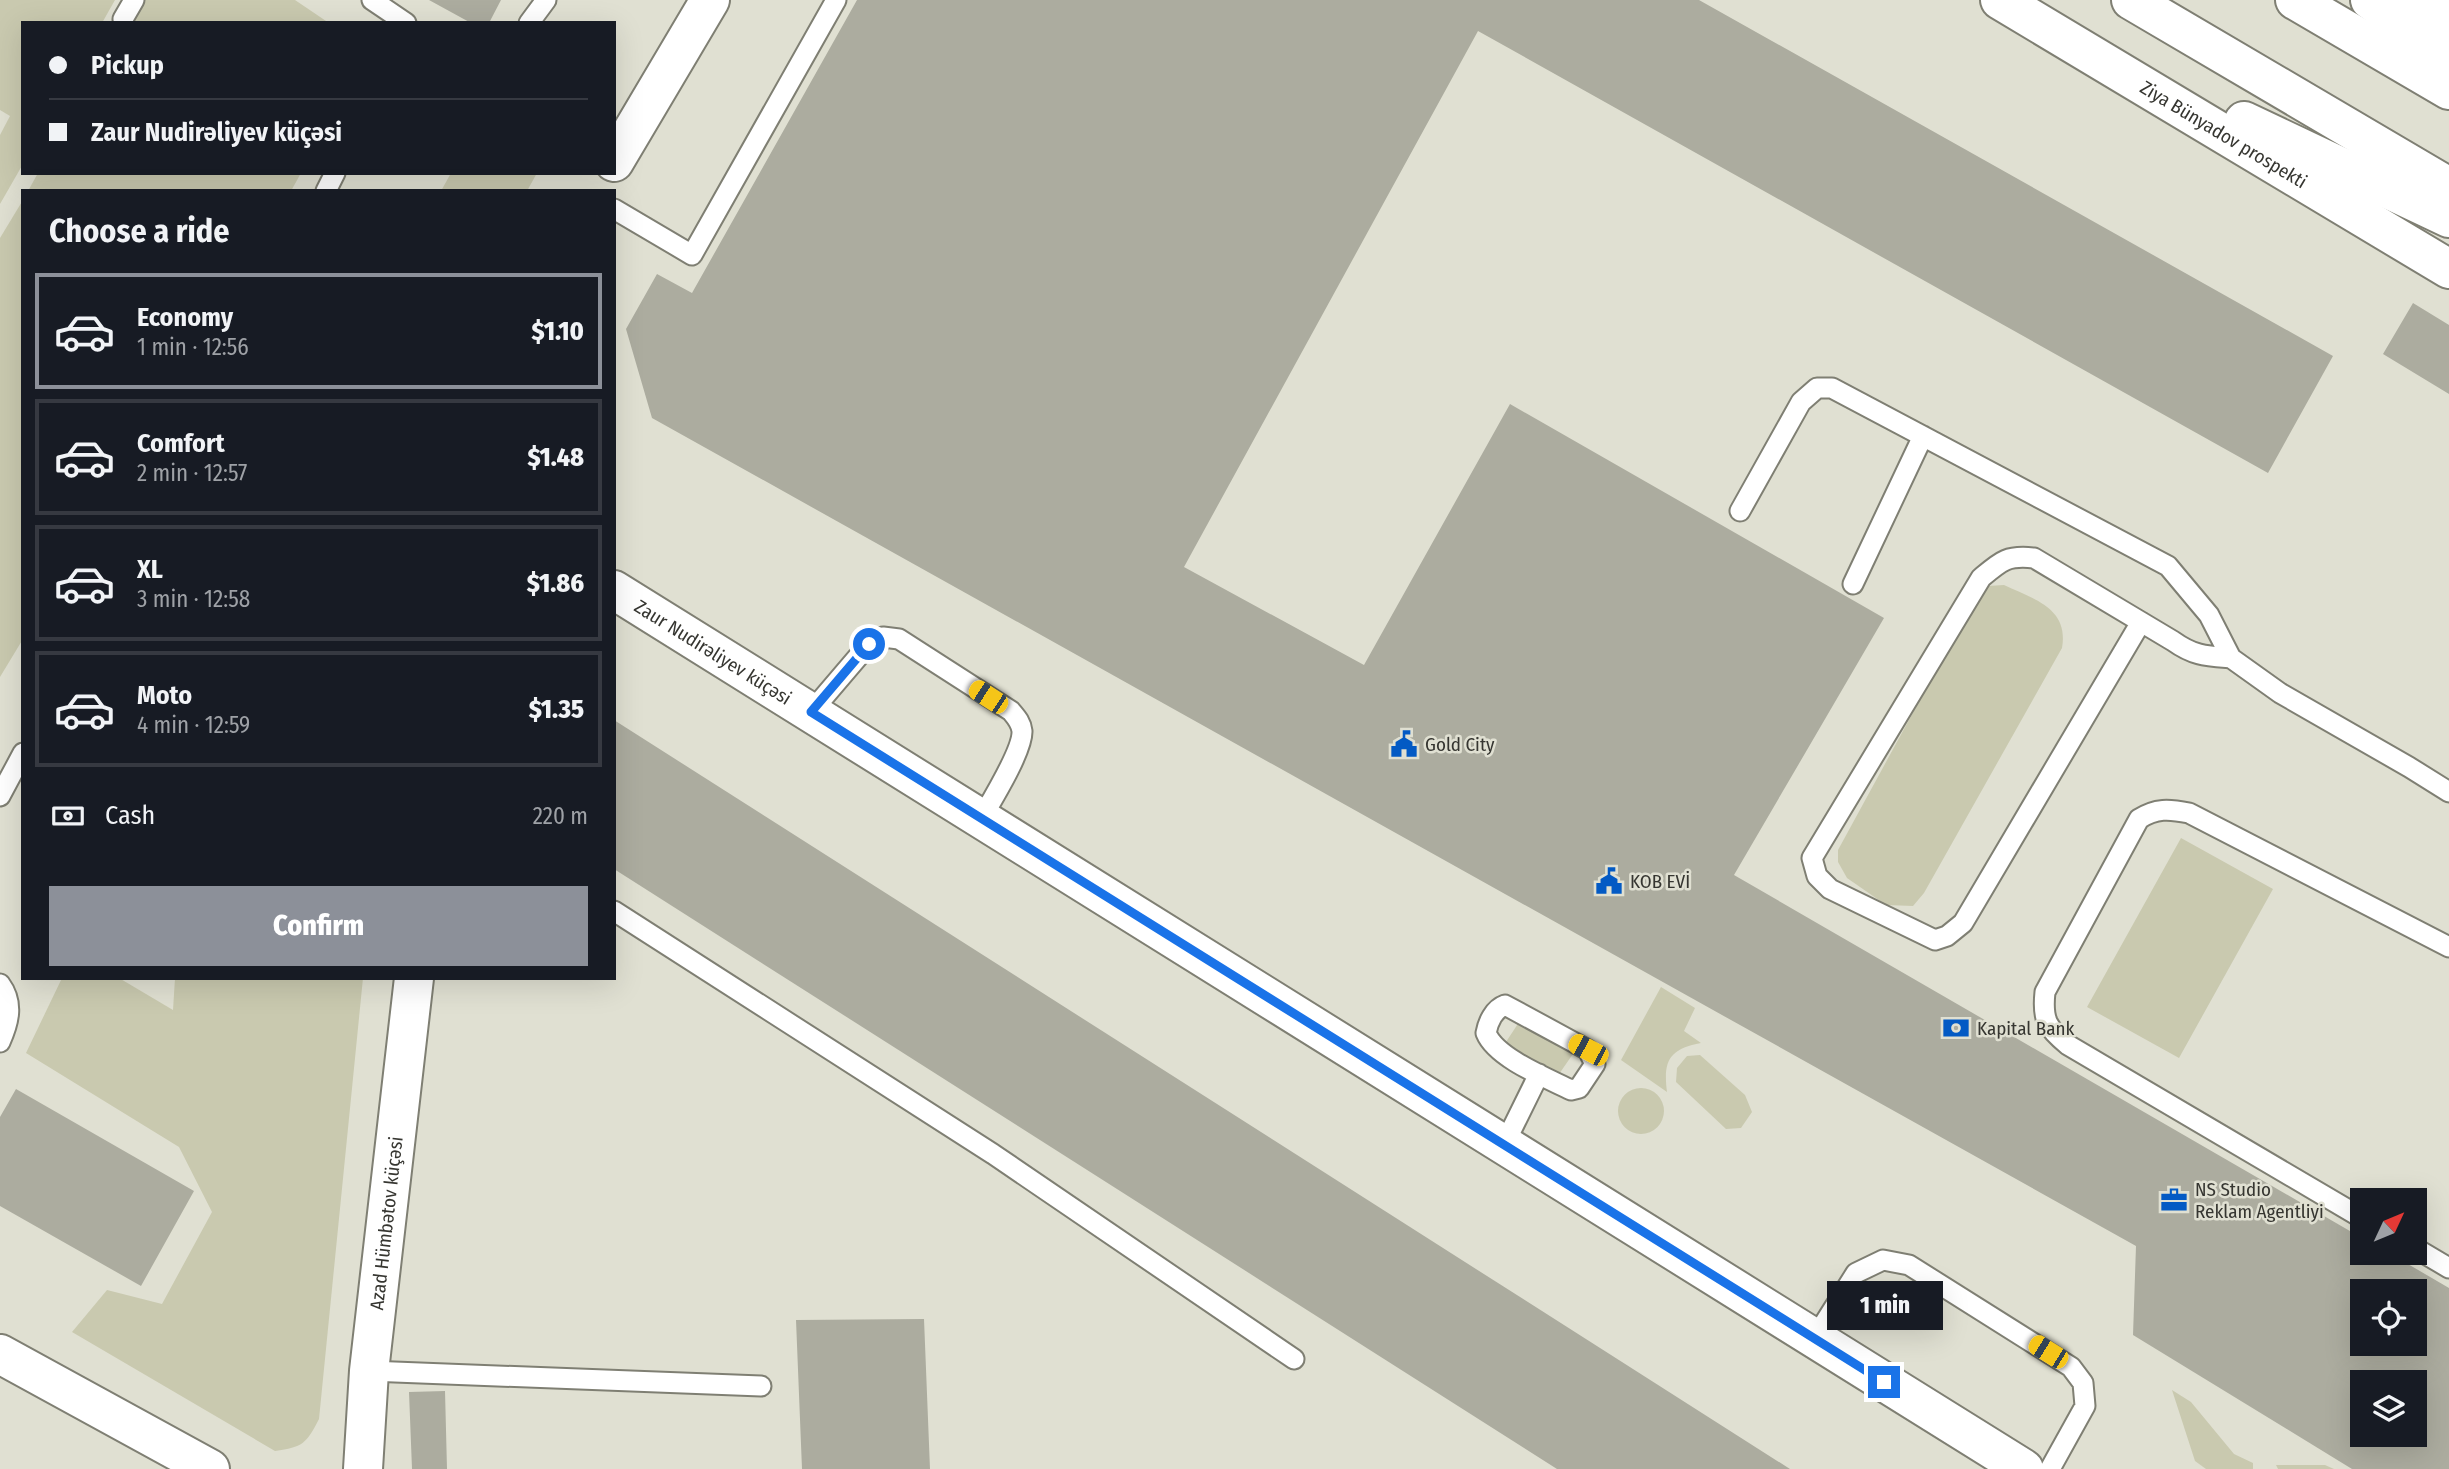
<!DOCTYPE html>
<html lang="en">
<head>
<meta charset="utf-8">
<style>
  :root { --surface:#171b24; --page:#20242c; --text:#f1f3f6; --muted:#9ea1a6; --line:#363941; --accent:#8c9099 }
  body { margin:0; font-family:"Fira Sans Condensed",sans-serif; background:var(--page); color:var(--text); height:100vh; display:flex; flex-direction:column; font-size:26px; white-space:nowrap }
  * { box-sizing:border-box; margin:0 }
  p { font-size:23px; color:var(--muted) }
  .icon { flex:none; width:38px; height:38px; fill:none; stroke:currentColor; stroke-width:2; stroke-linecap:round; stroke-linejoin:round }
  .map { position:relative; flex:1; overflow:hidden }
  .drawer { position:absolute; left:21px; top:189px; width:595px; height:791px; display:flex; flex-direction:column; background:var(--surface); border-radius:0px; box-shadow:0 7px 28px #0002 }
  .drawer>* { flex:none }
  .banner { position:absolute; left:21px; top:21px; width:595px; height:154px; border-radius:0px; box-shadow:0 7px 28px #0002; display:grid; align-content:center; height:154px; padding:0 28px; background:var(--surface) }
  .needle { width:46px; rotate:46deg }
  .buttons { position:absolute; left:2350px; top:1188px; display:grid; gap:14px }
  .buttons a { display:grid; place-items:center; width:77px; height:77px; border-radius:0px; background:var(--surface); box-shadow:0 7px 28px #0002; font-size:35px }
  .end { position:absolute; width:32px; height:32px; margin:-16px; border:9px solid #1a73e8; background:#fff; box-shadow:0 0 0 4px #fff }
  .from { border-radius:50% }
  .bubble { position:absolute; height:49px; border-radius:0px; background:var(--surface); box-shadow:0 7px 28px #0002; font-size:23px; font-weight:800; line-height:49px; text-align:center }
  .car { position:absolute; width:21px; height:42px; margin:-21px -10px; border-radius:9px; box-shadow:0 0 5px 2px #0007; background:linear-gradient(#f5c518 24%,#345 0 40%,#f5c518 0 76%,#345 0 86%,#f5c518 0) }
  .banner b { display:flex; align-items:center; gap:24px; height:66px; font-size:26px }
  .banner b+b { border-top:2px solid var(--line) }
  .banner i { width:18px; height:18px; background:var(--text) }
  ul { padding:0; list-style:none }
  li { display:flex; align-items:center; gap:21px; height:116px; margin:0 14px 10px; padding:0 14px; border:4px solid var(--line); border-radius:0px }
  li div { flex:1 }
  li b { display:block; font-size:26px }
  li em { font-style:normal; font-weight:800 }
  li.active { border-color:var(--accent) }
  li>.icon { width:63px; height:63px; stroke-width:1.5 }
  h2 { padding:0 28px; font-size:32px; line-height:84px }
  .pay { display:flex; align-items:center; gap:18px; height:77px; padding:0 28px; font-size:26px }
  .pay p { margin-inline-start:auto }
  .button { display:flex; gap:14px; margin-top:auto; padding:14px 28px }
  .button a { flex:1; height:80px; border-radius:0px; background:var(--accent); color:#fff; font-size:28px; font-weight:800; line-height:80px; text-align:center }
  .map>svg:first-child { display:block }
  .green { fill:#c9c9af }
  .building { fill:#acac9f; fill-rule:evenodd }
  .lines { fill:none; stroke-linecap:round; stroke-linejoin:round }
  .lane-casing { stroke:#7f7f73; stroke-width:23 }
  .street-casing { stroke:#7f7f73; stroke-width:42 }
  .secondary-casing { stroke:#7f7f73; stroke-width:42 }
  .primary-casing { stroke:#7f7f73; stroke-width:42 }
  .lane { stroke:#fff; stroke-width:19 }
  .street { stroke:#fff; stroke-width:38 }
  .secondary { stroke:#fff; stroke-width:38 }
  .primary { stroke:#fff; stroke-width:38 }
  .route { stroke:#1a73e8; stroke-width:9 }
  .labels { text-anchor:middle; stroke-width:5; stroke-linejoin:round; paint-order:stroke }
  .street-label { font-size:19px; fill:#363631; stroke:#e0e0d2 }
  .poi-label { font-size:19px; fill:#363631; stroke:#e0e0d2; text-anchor:start }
</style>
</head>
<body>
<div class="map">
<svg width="2449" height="1469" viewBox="0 0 2449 1469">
  <rect width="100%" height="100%" fill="#e0e0d2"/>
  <!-- green -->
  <path class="green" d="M0 0H115L102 23H23V164L0 204V135L10 116 0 110Z
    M141 0H295L329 23H128Z
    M38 173H301L291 191H28Z
    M451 173H537L527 191H441Z
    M23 200V639L0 677V238Z
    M2004 585C2034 599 2069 608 2062 648L1924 893 1913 906 1886 905 1847 878 1838 862V850L1975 599 1988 586Z
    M2181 838 2273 889 2179 1058 2087 1007Z
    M62 978H119L173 1010 175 978H363L319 1419C306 1444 303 1447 275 1451L72 1332 107 1290 162 1304 212 1212 179 1147 26 1053Z
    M1661 987 1695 1008 1684 1031 1701 1043C1669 1049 1663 1061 1667 1092L1621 1060Z
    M1523 1016 1575 1051 1557 1077 1506 1042Z
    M1700 1055 1745 1095 1752 1112 1741 1128 1726 1129 1676 1082 1677 1068 1687 1056Z
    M1618 1111a23 23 0 1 1 46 0a23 23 0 1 1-46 0Z
    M2172 1390 2191 1402 2234 1454 2253 1463V1469H2206L2195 1461Z
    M2276 1465H2325L2334 1469H2278Z"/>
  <!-- building -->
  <path class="building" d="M429 0H501L489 23H471Z
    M857 0H1699L2333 356 2268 473 1478 31 1184 567 1364 665 1510 404 1884 618 1734 875 2362 1238V1253H2389L2449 1288V1469H2352L2133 1335 2136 1246 652 418 626 329 657 274 692 293ZM2362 1292H2415V1344H2362ZM2362 1382H2415V1435H2362Z
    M2413 303 2449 325V394L2383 354Z
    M614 720 1790 1469H1557L614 869Z
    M16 1089 194 1191 141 1286 0 1206V1117Z
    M924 1319 930 1469H802L796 1320Z
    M445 1391 447 1469H412L409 1392Z"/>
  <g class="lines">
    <defs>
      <path id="lane" d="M372 0 406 23
        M123 19 134 0
        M529 23 546 0
        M326 191 335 173
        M614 209 692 255 836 0
        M1740 511 1801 402 1817 388H1832L2168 566 2209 615 2231 658 2280 693 2409 767 2449 792
        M1853 584 1923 436
        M2141 622 1963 923 1947 936 1935 940 1830 889 1817 876 1812 858 1981 578C2001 561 2007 555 2034 558L2173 641C2194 656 2206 656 2231 658
        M811 712 869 644 883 637 899 639 1011 711C1016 717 1021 722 1022 731 1023 750 992 800 981 819
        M0 796 23 753
        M614 911 993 1154 1294 1359
        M0 984C14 1003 9 1022 0 1042
        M1505 1005 1588 1050 1595 1064 1579 1088 1571 1090C1547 1078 1496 1058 1486 1033 1488 1022 1494 1009 1505 1005Z
        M1504 1145 1539 1074
        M2362 1218 2068 1045C2047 1028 2042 1020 2045 992L2139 819C2156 808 2169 809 2189 813L2449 947
        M2415 1248 2449 1268
        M1815 1338 1856 1273 1883 1260 1909 1265 2071 1367 2083 1383 2085 1406 2050 1469
        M369 1371 761 1386"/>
      <path id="street" d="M0 1354 210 1469"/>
      <g id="secondary">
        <path id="s1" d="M2000 0 2449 269"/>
        <path d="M2370 0 2449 55"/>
        <path d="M2415 0 2449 19"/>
        <path d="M2244 121 2449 218"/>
        <path d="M614 162 710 0"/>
        <path id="s2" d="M614 590 2024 1469"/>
        <path id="s3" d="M363 1469 369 1371 414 978"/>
      </g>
      <path id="primary" d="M2131 0 2449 187
        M2295 0 2449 90"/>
    </defs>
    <!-- lane casing -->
    <use href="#lane" class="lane-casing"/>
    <!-- street casing -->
    <use href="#street" class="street-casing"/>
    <!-- secondary casing -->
    <use href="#secondary" class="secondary-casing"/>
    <!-- primary casing -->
    <use href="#primary" class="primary-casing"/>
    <!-- lane -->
    <use href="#lane" class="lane"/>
    <!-- street -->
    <use href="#street" class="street"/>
    <!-- secondary -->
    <use href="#secondary" class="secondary"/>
    <!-- primary -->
    <use href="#primary" class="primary"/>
  </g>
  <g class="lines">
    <!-- route -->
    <path class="route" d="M869 644 811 712 1884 1382"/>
  </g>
  <!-- icons -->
  <defs>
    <symbol id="civic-bare" viewBox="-9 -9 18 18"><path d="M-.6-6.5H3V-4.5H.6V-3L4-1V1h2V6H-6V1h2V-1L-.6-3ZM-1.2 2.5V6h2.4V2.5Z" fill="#035ac4" stroke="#e0e0d2" stroke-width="2.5" paint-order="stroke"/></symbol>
    <symbol id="bank-bare" viewBox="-9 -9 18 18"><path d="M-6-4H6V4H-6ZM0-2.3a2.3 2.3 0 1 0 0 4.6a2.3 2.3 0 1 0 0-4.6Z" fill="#035ac4" stroke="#e0e0d2" stroke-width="2.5" paint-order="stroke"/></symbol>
    <symbol id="office-bare" viewBox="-9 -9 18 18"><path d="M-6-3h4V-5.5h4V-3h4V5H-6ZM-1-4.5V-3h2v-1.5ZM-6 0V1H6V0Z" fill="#035ac4" stroke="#e0e0d2" stroke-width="2.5" paint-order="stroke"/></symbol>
  </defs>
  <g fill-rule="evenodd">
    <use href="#civic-bare" x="1385" y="725" width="38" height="38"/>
    <use href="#civic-bare" x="1590" y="862" width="38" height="38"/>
    <use href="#bank-bare" x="1937" y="1009" width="38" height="38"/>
    <use href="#office-bare" x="2155" y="1181" width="38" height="38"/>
  </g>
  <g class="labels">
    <!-- street labels -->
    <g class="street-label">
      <text dy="7" stroke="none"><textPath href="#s1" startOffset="261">Ziya Bünyadov prospekti</textPath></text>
      <text dy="7" stroke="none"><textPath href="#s2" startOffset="117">Zaur Nudirəliyev küçəsi</textPath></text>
      <text dy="7" stroke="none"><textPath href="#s3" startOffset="247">Azad Hümbətov küçəsi</textPath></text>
    </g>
    <!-- poi labels -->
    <g class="poi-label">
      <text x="1425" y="751">Gold City</text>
      <text x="1630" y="888">KOB EVİ</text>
      <text x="1977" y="1035">Kapital Bank</text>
      <text x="2195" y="1196">NS Studio<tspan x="2195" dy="22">Reklam Agentliyi</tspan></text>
    </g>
  </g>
</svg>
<div class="buttons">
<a><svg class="needle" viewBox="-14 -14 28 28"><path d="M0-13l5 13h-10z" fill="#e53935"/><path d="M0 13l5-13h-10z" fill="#9ea1a6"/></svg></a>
<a><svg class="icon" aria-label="locate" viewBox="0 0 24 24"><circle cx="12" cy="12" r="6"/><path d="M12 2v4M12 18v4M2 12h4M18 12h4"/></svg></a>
<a><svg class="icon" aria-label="layers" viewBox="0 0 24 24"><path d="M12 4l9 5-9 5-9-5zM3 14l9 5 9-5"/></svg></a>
</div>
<i class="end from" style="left:869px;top:644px"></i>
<i class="end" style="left:1884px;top:1382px"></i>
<div class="bubble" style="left:1827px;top:1281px;width:116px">1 min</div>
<i class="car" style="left:988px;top:697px;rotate:303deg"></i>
<i class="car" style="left:1588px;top:1050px;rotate:298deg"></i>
<i class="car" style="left:2048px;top:1352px;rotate:302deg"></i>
<div class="banner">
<b><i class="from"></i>Pickup</b>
<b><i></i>Zaur Nudirəliyev küçəsi</b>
</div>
<section class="drawer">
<h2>Choose a ride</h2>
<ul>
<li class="active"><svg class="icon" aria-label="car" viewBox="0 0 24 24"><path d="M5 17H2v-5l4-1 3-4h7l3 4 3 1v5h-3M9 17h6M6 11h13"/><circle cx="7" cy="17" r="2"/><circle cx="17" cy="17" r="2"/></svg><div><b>Economy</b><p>1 min · 12:56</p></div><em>$1.10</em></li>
<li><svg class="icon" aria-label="car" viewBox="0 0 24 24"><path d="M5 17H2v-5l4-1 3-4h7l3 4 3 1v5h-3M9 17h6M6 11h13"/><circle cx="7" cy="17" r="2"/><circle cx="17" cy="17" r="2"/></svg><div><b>Comfort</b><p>2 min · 12:57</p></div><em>$1.48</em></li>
<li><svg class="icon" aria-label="car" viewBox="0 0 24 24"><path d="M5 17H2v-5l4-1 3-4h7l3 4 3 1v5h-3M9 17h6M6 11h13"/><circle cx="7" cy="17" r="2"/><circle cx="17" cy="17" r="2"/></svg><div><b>XL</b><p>3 min · 12:58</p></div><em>$1.86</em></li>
<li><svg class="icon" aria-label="car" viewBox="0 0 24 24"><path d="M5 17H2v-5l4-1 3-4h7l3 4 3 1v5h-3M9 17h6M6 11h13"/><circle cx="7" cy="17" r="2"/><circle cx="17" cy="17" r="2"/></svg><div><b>Moto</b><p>4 min · 12:59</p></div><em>$1.35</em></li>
</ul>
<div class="pay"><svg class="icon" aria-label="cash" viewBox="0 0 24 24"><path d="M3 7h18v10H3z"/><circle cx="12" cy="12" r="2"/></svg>Cash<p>220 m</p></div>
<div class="button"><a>Confirm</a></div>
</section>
</div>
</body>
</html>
